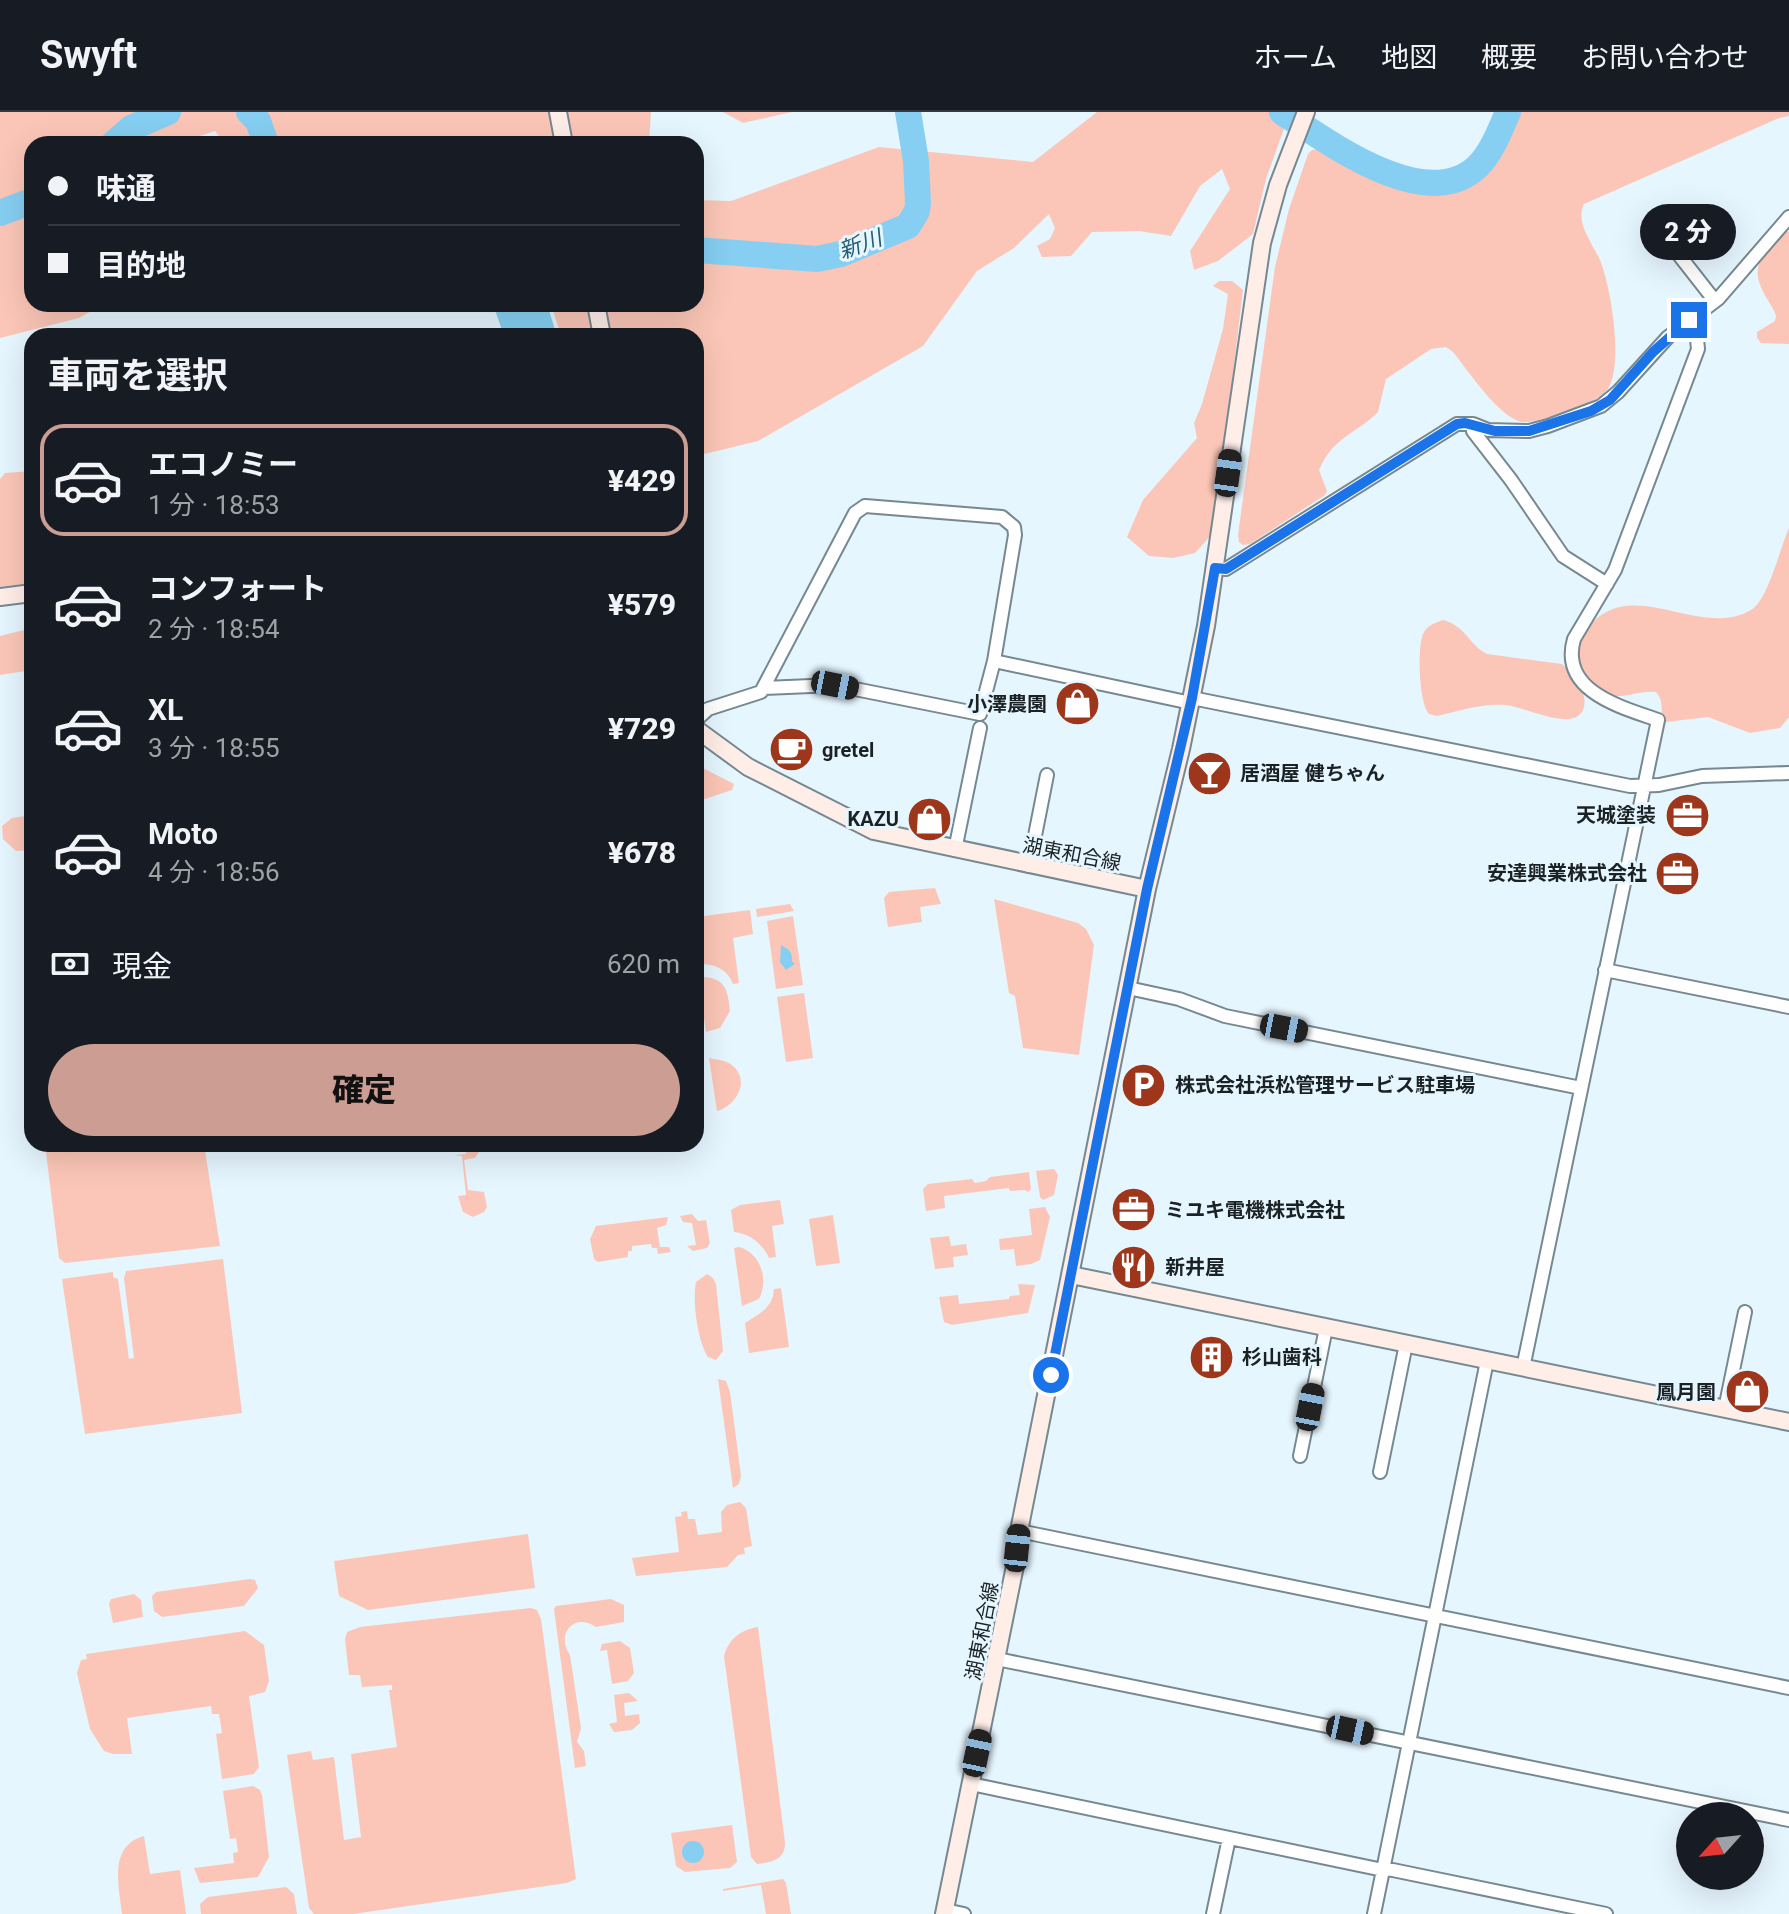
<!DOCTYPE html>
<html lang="ja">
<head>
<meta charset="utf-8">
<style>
  :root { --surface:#171b24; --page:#20242c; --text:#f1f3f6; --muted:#9ea1a6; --line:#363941; --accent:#cc9e93 }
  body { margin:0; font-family:Roboto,"Noto Sans JP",sans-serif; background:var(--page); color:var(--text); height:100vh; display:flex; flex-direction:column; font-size:30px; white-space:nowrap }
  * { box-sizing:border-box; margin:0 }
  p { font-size:26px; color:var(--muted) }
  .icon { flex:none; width:44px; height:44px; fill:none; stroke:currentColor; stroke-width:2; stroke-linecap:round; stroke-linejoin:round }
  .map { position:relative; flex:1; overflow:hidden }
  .details { position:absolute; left:24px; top:216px; width:680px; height:824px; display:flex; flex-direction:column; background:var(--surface); border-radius:24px; box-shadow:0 8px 32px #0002 }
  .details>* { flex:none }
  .top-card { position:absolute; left:24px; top:24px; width:680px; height:176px; border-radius:24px; box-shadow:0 8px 32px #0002; display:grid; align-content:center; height:176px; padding:0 24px; background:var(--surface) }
  .needle { width:52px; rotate:243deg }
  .buttons { position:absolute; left:1676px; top:1690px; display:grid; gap:16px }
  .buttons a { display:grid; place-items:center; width:88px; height:88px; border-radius:50%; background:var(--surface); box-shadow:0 8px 32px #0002; font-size:40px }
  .end { position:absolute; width:36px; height:36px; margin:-18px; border:10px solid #1a73e8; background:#fff; box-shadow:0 0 0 4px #fff }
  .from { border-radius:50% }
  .bubble { position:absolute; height:56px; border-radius:28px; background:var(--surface); box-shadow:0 8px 32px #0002; font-size:26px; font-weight:800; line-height:56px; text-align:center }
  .car { position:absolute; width:24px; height:48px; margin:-24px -12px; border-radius:10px; box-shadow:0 0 6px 2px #0007; background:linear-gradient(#222 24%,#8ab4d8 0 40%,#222 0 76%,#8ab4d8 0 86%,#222 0) }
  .top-card b { display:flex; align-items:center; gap:28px; height:76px; font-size:30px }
  .top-card b+b { border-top:2px solid var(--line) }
  .top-card i { width:20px; height:20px; background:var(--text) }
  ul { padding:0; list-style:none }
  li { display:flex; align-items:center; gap:24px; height:112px; margin:0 16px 12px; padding:0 8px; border:4px solid transparent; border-radius:24px }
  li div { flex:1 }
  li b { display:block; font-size:30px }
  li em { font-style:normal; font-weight:800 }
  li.selected { border-color:var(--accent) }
  li>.icon { width:72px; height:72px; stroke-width:1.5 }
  h2 { padding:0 24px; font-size:36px; line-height:96px }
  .pay { display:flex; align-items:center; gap:20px; height:88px; padding:0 24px; font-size:30px }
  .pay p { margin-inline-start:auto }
  .cta { display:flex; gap:16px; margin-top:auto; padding:16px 24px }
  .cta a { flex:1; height:92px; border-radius:48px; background:var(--accent); color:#111; font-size:32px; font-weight:800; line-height:92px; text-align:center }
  header { display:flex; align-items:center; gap:48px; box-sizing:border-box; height:112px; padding:0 40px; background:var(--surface); border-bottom:2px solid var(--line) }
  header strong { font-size:38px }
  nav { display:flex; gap:44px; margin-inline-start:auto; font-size:28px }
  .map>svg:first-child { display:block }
  .green { fill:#fbc6b7 }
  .water { fill:#86cff2 }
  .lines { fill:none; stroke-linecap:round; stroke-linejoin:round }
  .river { stroke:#86cff2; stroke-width:26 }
  .street-casing { stroke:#768890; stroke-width:16 }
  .secondary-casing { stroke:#768890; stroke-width:20 }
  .street { stroke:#fff; stroke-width:12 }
  .secondary { stroke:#ffede8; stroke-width:16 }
  .route { stroke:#1a73e8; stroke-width:10 }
  .labels { text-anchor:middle; stroke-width:6; stroke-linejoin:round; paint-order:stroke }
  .poi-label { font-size:20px; font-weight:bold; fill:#1b2225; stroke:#e6f6fe; text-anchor:start }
  .street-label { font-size:20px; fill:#1b2225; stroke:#e6f6fe }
  .water-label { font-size:22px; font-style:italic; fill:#235c74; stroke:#e6f6fe }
</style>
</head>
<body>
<header>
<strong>Swyft</strong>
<nav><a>ホーム</a><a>地図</a><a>概要</a><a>お問い合わせ</a></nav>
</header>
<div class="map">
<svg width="1789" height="1802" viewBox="0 0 1789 1802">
  <rect width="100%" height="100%" fill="#e6f6fe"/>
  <!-- green -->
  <path class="green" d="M0 0H651L649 32H225L215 19 176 32H32V192H104L79 206 0 226Z
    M723 0H792L743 11Z
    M1097 0H1290L1266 67 1253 122 1218 149 1194 158 1190 139 1230 77 1222 57 1200 74 1171 124 1139 119 1092 120 1071 144 1042 145 1037 134 1050 127 1055 116 1049 102 1014 136 977 159 923 234 758 329 696 344V224H561L551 192H696V88L731 89 879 35 1033 50Z
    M1518 0H1789V4L1779 6 1584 92C1575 111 1592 130 1600 148 1611 176 1623 248 1609 275 1600 292 1545 309 1526 310 1503 312 1468 258 1453 240L1446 235 1431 237 1386 267 1378 300C1356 322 1333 325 1319 358L1327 379 1325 383 1250 432 1243 433 1239 430 1238 423 1275 155 1289 97 1308 42 1312 38C1326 34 1340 47 1352 53 1393 75 1452 100 1489 55 1502 40 1510 18 1518 0Z
    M1784 119 1789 120V232L1761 231 1757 226V220L1775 209 1776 204C1773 194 1765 186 1761 175 1750 151 1768 135 1784 119Z
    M1219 169H1232L1243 178 1214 420 1195 441 1173 446 1149 444 1127 425 1143 388 1197 326 1194 311 1202 292 1223 217 1228 182 1213 174Z
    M32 359V471L0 475V367L5 361Z
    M1789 416V605L1780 616 1750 621 1708 605 1666 610C1658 600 1666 592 1656 580 1641 578 1628 585 1614 584 1589 583 1567 546 1581 525 1626 454 1696 530 1751 498 1768 488 1780 436 1789 416Z
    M1443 508C1466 514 1468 532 1487 542L1562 552C1572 562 1588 579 1584 595 1577 623 1524 594 1505 593 1482 591 1458 599 1437 604L1429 602C1419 592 1417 536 1423 522 1427 513 1435 511 1443 508Z
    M32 516V558L0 563V524Z
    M696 650 703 656 734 672 732 678 696 690Z
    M32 703V738L16 739 3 727 2 714 12 706Z
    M935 776 941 792 920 795 922 810 888 815 884 786 889 780Z
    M994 787 1078 811 1086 817 1094 833 1079 943 1023 936 1015 884 1009 881Z
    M790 792 794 799 757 805 756 797Z
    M750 798 753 822 733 826 739 871 733 872C727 857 715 852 699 852L696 805Z
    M793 804 803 873 776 877 767 809Z
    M698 865C724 864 728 876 730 899L720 916 706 920Z
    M804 881 813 946 786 950 777 885Z
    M709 946C717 948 727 948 733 954 751 970 735 994 717 999Z
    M45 1032H204L220 1134 65 1151 59 1146Z
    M465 1032H478L479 1040 475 1046 464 1048 468 1078 484 1080 487 1095 484 1100 473 1105 463 1100 458 1084 466 1083 462 1044 454 1043 466 1042Z
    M1054 1057 1058 1063 1054 1083 1043 1088 1040 1085 1036 1059Z
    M1029 1060 1031 1077 1028 1080 1025 1078 1010 1079 1009 1076 944 1084 945 1096 926 1099 923 1077 928 1072 972 1067 975 1071 986 1069 990 1065Z
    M780 1088 784 1112 772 1114 776 1145 769 1146C762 1131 750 1122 734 1120L731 1098 740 1093Z
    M1045 1095 1050 1105 1040 1148 1031 1152 1016 1154 1014 1137 1000 1138 999 1127 1032 1123 1029 1097Z
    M692 1102 698 1109 706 1108 710 1131 707 1136 693 1139 687 1134 696 1133 692 1111 683 1110 680 1104Z
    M833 1103 840 1151 816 1154 809 1107Z
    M668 1105 666 1113 657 1116 660 1135H669L671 1140 658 1142 657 1136H652L651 1132 632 1134V1139H628V1145L598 1150 594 1147 590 1127 596 1114Z
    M949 1124 951 1134 966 1132 968 1143 953 1145 954 1155 935 1157 930 1126Z
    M739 1135C761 1141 769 1168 759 1187L742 1194 734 1136Z
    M223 1147 242 1301 85 1322 62 1167 113 1160V1165L118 1167 129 1247 134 1246 124 1166 126 1159Z
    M707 1162 713 1166 716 1172 723 1239 716 1248 708 1245C698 1230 692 1189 696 1170Z
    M1018 1172 1035 1173 1028 1201 952 1213 944 1210 939 1185 958 1183 959 1192 1009 1187 1010 1184 1020 1183Z
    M781 1176 789 1235 749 1241 745 1211C759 1202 773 1196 774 1177Z
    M718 1267 726 1269 730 1280 741 1364 739 1372 733 1376Z
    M740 1390 746 1396 752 1434 744 1436 745 1442 738 1443 727 1455 636 1464 632 1446 679 1440 675 1405 682 1404 681 1400 687 1399 688 1407H695L698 1423 722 1420 721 1400 727 1393Z
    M528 1422 535 1476 368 1498 339 1484 334 1449Z
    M250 1467 255 1468 258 1476 244 1494 162 1505 154 1499 152 1484 156 1480Z
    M134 1482 141 1488 143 1505 113 1511 109 1492 111 1487Z
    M611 1487 624 1493V1510L596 1515C575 1500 555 1521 570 1543L581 1616 577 1630 584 1639 586 1654 575 1656 554 1497 556 1494Z
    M531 1496 537 1498 541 1507 576 1767 567 1771 353 1802H314L309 1796 287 1643 311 1639 313 1648 334 1645 344 1728 361 1725 351 1642 397 1635 389 1578H392V1573L362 1575 360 1563H349L345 1527 347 1520 360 1515Z
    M758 1515 785 1731C785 1748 772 1750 757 1752L751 1745 724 1544C729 1526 741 1518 758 1515Z
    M245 1519 264 1533 269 1569 265 1580 249 1584 259 1655 254 1662 222 1667 216 1622 222 1621 219 1602H212L211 1594 127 1606 132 1642H113L104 1639 90 1617 77 1561 81 1548 87 1547 86 1542Z
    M620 1529 630 1536 634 1561 628 1569 612 1572 607 1538 600 1539 602 1532Z
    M629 1581 638 1589 624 1591 625 1604 639 1602 640 1611 632 1618 614 1620 609 1612 617 1610 614 1583Z
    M253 1674 260 1678 262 1683 269 1745 258 1765 200 1771 194 1756 234 1751 233 1741 238 1740 236 1726 230 1727 223 1679Z
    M732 1713 737 1750 730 1756 685 1760 676 1754 671 1721Z
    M144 1724 150 1762 180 1758 186 1802H122C119 1774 108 1734 144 1724Z
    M783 1767 786 1771 791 1802H766L761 1773 723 1779V1777Z
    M286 1775 294 1782 297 1802H201L200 1792 208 1785Z"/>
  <!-- water -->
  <path class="water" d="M493 192H547L557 224H504Z
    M781 833C789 838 792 838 792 849L795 852 786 858 780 850Z
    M682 1740a11 11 0 1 1 22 0a11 11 0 1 1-22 0Z"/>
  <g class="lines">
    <!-- river -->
    <path class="river" d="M249 0 258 9 266 32
      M1282 0C1328 30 1427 104 1478 54 1492 40 1500 18 1508 0
      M113 32 131 16 168 0
      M0 101 32 89
      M696 138 817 147 841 142 908 114 917 99 918 91 916 49 908 0"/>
    <defs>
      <path id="street" d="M1661 120 1715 189
        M1475 313 1473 319 1511 368 1563 444 1607 472
        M1215 456 1226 457 1457 312H1473L1488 318 1529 319 1548 314 1601 294 1618 280 1668 225 1718 187 1789 105
        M764 576 835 573 980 602 994 549 1191 591
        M1192 586 1630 674 1659 673 1702 664 1789 661
        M696 608 708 597 761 580 855 401 865 394 1002 405 1014 415 1015 423 994 549
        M955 738 980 616
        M1029 754 1047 663
        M1605 858 1789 895
        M1128 876 1179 887 1225 904 1581 976
        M1523 1256 1658 608C1621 595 1559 579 1574 527L1615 458 1698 237 1696 217 1689 208
        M1725 1297 1745 1200
        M1300 1344 1326 1216
        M1380 1360 1406 1232
        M1019 1419 1789 1576
        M997 1547 1789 1708
        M971 1672 1383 1758
        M1383 1756 1606 1802
        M945 1798 964 1802
        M1213 1802 1229 1726
        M1374 1802 1487 1249"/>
      <path id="secondary" d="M558 0 564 32
        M596 192 602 224
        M0 485 32 481
        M696 617 748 655 874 719 1147 777 1019 1419 1015 1454 944 1802
        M1147 777 1181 637 1206 514 1262 131 1278 73 1306 0
        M1071 1163 1789 1310"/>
    </defs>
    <!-- street casing -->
    <use href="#street" class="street-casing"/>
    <!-- secondary casing -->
    <use href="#secondary" class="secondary-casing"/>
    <!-- street -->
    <use href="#street" class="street"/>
    <!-- secondary -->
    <use href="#secondary" class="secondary"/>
  </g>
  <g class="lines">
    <!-- route -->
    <path class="route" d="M1051 1263 1147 777 1192 586 1215 456 1226 457 1457 312 1465 311 1495 319H1529L1591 299 1610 288 1653 240 1689 208"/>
  </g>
  <!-- icons -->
  <defs>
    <symbol id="shop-disc" viewBox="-11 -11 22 22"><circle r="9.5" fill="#9e361b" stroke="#e6f6fe"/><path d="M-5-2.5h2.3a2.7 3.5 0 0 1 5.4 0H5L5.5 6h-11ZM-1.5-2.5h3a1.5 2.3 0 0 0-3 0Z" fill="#fff"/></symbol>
    <symbol id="cafe-disc" viewBox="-11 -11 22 22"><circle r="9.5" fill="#9e361b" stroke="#e6f6fe"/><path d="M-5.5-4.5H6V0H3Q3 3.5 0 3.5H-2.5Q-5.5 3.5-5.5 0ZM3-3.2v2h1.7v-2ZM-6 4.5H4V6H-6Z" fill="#fff"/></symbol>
    <symbol id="bar-disc" viewBox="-11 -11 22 22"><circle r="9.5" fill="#9e361b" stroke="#e6f6fe"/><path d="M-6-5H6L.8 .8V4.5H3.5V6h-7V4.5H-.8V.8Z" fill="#fff"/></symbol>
    <symbol id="office-disc" viewBox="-11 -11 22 22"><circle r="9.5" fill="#9e361b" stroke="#e6f6fe"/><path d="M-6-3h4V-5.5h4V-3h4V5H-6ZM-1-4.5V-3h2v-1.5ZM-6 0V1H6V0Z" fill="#fff"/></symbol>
    <symbol id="parking-disc" viewBox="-11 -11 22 22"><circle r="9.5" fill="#9e361b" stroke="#e6f6fe"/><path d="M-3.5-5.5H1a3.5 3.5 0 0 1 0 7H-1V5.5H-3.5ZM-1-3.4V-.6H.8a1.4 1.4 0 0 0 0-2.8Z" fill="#fff"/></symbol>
    <symbol id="restaurant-disc" viewBox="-11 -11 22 22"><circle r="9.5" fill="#9e361b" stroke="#e6f6fe"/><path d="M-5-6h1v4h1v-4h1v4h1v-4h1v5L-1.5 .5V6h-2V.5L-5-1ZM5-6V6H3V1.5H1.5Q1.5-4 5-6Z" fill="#fff"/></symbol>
    <symbol id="building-disc" viewBox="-11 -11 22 22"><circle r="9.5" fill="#9e361b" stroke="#e6f6fe"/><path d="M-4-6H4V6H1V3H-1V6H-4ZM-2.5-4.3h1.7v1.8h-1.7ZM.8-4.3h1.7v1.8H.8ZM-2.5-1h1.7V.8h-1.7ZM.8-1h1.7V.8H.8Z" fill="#fff"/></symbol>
  </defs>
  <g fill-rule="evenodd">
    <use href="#shop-disc" x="1052" y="566" width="51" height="51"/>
    <use href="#cafe-disc" x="766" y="612" width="51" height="51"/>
    <use href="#bar-disc" x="1184" y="636" width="51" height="51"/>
    <use href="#office-disc" x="1662" y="678" width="51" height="51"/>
    <use href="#shop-disc" x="904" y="682" width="51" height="51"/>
    <use href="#office-disc" x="1652" y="736" width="51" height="51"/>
    <use href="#parking-disc" x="1118" y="948" width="51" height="51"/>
    <use href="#office-disc" x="1108" y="1072" width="51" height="51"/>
    <use href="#restaurant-disc" x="1108" y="1130" width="51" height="51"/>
    <use href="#building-disc" x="1186" y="1220" width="51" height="51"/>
    <use href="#shop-disc" x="1722" y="1254" width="51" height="51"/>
  </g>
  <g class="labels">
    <!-- poi labels -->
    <g class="poi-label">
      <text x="1047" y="599" text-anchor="end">小澤農園</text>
      <text x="822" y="645">gretel</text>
      <text x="1240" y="668">居酒屋 健ちゃん</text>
      <text x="1656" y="710" text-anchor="end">天城塗装</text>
      <text x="899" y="714" text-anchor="end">KAZU</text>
      <text x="1647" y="768" text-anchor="end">安達興業株式会社</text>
      <text x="1175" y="980">株式会社浜松管理サービス駐車場</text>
      <text x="1165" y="1105">ミユキ電機株式会社</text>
      <text x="1165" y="1162">新井屋</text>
      <text x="1242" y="1252">杉山歯科</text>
      <text x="1716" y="1287" text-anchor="end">鳳月園</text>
    </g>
    <!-- street labels -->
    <g class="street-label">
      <text transform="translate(1072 742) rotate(11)" y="7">湖東和合線</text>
      <text transform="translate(982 1519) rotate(-79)" y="7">湖東和合線</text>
    </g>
    <!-- water labels -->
    <g class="water-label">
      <text transform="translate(860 132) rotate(-20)" y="8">新川</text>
    </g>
  </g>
</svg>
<div class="buttons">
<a><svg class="needle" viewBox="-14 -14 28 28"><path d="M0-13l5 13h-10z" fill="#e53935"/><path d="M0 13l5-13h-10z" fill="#9ea1a6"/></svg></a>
</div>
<i class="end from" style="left:1051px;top:1263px"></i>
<i class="end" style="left:1689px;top:208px"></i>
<div class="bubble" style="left:1640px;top:92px;width:96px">2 分</div>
<i class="car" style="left:1228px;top:361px;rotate:8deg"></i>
<i class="car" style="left:835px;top:573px;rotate:101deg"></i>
<i class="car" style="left:1284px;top:916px;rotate:101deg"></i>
<i class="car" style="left:1310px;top:1295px;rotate:11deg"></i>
<i class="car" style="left:1017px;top:1436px;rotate:6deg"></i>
<i class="car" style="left:1350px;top:1618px;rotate:102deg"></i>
<i class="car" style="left:977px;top:1641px;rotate:12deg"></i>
<div class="top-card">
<b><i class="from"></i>味通</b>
<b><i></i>目的地</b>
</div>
<section class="details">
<h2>車両を選択</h2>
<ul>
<li class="selected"><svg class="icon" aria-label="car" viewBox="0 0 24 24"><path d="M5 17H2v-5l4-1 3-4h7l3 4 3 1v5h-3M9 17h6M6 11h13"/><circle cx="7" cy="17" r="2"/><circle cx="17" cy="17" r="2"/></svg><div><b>エコノミー</b><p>1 分 · 18:53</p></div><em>¥429</em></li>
<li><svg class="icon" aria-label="car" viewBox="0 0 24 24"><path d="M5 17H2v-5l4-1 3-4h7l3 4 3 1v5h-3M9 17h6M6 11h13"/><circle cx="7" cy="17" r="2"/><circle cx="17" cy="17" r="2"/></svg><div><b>コンフォート</b><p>2 分 · 18:54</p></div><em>¥579</em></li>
<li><svg class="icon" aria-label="car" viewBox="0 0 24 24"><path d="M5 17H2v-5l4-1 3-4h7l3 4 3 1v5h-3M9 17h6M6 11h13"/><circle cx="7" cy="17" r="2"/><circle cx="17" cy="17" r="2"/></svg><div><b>XL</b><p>3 分 · 18:55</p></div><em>¥729</em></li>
<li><svg class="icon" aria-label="car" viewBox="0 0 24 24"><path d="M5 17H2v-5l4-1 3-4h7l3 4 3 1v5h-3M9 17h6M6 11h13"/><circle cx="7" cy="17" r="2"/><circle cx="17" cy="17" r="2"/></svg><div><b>Moto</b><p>4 分 · 18:56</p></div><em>¥678</em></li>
</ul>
<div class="pay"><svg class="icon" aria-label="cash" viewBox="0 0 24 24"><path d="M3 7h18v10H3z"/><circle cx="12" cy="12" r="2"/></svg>現金<p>620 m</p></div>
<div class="cta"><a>確定</a></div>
</section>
</div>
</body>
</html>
